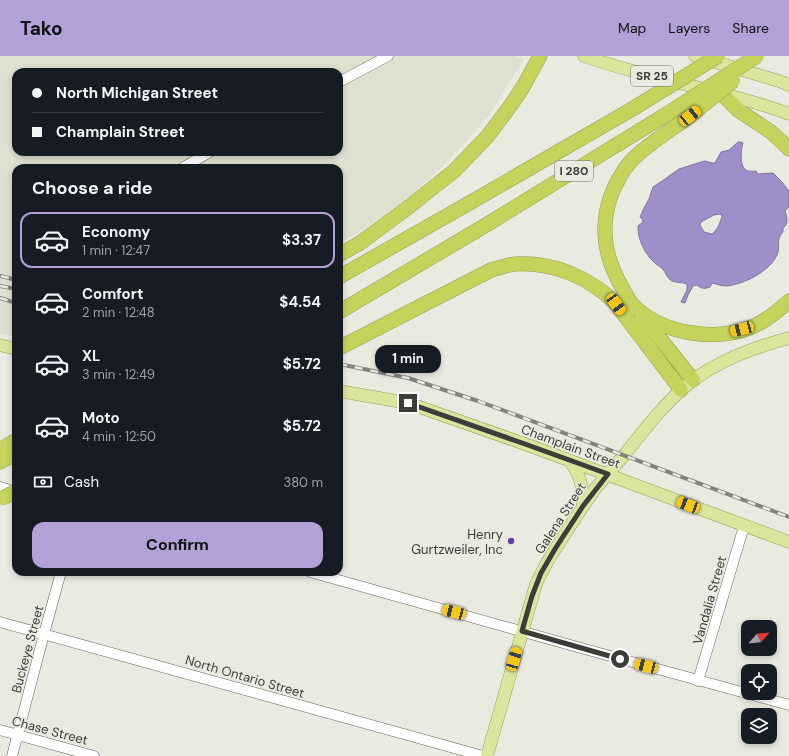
<!DOCTYPE html>
<html lang="en">
<head>
<meta charset="utf-8">
<style>
  :root { --surface:#171b24; --page:#20242c; --text:#f1f3f6; --muted:#9ea1a6; --line:#363941; --accent:#b2a0d7 }
  body { margin:0; font-family:"DM Sans",sans-serif; background:var(--page); color:var(--text); height:100vh; display:flex; flex-direction:column; font-size:15px; white-space:nowrap }
  * { box-sizing:border-box; margin:0 }
  p { font-size:13px; color:var(--muted) }
  .icon { flex:none; width:22px; height:22px; fill:none; stroke:currentColor; stroke-width:2; stroke-linecap:round; stroke-linejoin:round }
  .map { position:relative; flex:1; overflow:hidden }
  .drawer { position:absolute; left:12px; top:108px; width:331px; height:412px; display:flex; flex-direction:column; background:var(--surface); border-radius:12px; box-shadow:0 2px 6px #0003 }
  .drawer>* { flex:none }
  .guide { position:absolute; left:12px; top:12px; width:331px; height:88px; border-radius:12px; box-shadow:0 2px 6px #0003; display:grid; align-content:center; height:88px; padding:0 20px; background:var(--surface) }
  .needle { width:26px; rotate:63deg }
  .controls { position:absolute; left:741px; top:564px; display:grid; gap:8px }
  .controls a { display:grid; place-items:center; width:36px; height:36px; border-radius:8px; background:var(--surface); box-shadow:0 2px 6px #0003; font-size:20px }
  .end { position:absolute; width:18px; height:18px; margin:-9px; border:5px solid #3c3d39; background:#fff; box-shadow:0 0 0 2px #fff }
  .from { border-radius:50% }
  .bubble { position:absolute; height:28px; border-radius:12px; background:var(--surface); box-shadow:0 2px 6px #0003; font-size:13px; font-weight:700; line-height:28px; text-align:center }
  .car { position:absolute; width:12px; height:24px; margin:-12px -6px; border-radius:5px; box-shadow:0 0 3px 1px #0007; background:linear-gradient(#f5c518 24%,#345 0 40%,#f5c518 0 76%,#345 0 86%,#f5c518 0) }
  .guide b { display:flex; align-items:center; gap:14px; height:38px; font-size:15px }
  .guide b+b { border-top:1px solid var(--line) }
  .guide i { width:10px; height:10px; background:var(--text) }
  ul { padding:0; list-style:none }
  li { display:flex; align-items:center; gap:12px; height:56px; margin:0 8px 6px; padding:0 12px; border:2px solid transparent; border-radius:12px }
  li div { flex:1 }
  li b { display:block; font-size:15px }
  li em { font-style:normal; font-weight:700 }
  li.current { border-color:var(--accent) }
  li>.icon { width:36px; height:36px; stroke-width:1.5 }
  h2 { padding:0 20px; font-size:18px; line-height:48px }
  .pay { display:flex; align-items:center; gap:10px; height:44px; padding:0 20px; font-size:15px }
  .pay p { margin-inline-start:auto }
  .button { display:flex; gap:8px; margin-top:auto; padding:8px 20px }
  .button a { flex:1; height:46px; border-radius:12px; background:var(--accent); color:#111; font-size:16px; font-weight:700; line-height:46px; text-align:center }
  header { display:flex; align-items:center; gap:24px; box-sizing:border-box; height:56px; padding:0 20px; background:var(--accent); color:#111 }
  header strong { font-size:19px }
  nav { display:flex; gap:22px; margin-inline-start:auto; font-size:14px }
  .map>svg:first-child { display:block }
  .built { fill:#dee1d0; fill-rule:evenodd }
  .water { fill:#9e8fcb; stroke:#81769f; fill-rule:evenodd }
  .lines { fill:none; stroke-linecap:round; stroke-linejoin:round }
  .minor-casing { stroke:#62645b; stroke-width:11 }
  .major-casing { stroke:#959e50; stroke-width:13 }
  .highway-casing { stroke:#959e50; stroke-width:15 }
  .minor { stroke:#fff; stroke-width:10 }
  .major { stroke:#dce59d; stroke-width:12 }
  .highway { stroke:#c5d35c; stroke-width:14 }
  .rail-casing { stroke:#83847e; stroke-width:4 }
  .rail { stroke:#e9ebe1; stroke-width:2.5; stroke-dasharray:8; stroke-linecap:butt }
  .highway-bridge-casing { stroke:#959e50; stroke-width:15; stroke-linecap:butt }
  .highway-bridge { stroke:#c5d35c; stroke-width:14 }
  .route { stroke:#3c3d39; stroke-width:5 }
  .poi-dot { fill:#663ab2; stroke:#e9ebe1; stroke-width:1.5 }
  .labels { text-anchor:middle; stroke-width:3; stroke-linejoin:round; paint-order:stroke }
  .shield { fill:#e9ebe1; stroke:#70716b; stroke-width:1 }
  .shield-label { font-size:12px; font-weight:bold; fill:#3c3d39 }
  .street-label { font-size:13px; fill:#3c3d39; stroke:#e9ebe1 }
  .poi-label { font-size:13px; fill:#3c3d39; stroke:#e9ebe1; text-anchor:end }
</style>
</head>
<body>
<header>
<strong>Tako</strong>
<nav><a>Map</a><a>Layers</a><a>Share</a></nav>
</header>
<div class="map">
<svg width="789" height="700" viewBox="0 0 789 700">
  <rect width="100%" height="100%" fill="#e9ebe1"/>
  <!-- built -->
  <path class="built" d="M0 0H514L524 3 488 61 443 110 410 140 355 179 339 187V112H16V280L0 278ZM16 16H339V96H16Z"/>
  <!-- water -->
  <path class="water" d="M738 86H741L743 87C741 93 739 110 746 114 749 116 753 115 756 115L758 118 773 117 782 126 789 135V151L785 155C787 161 789 168 783 172V176C775 184 781 191 777 199 769 216 744 228 727 230 721 230 717 228 712 227L710 231C704 233 702 233 697 229L693 230 688 239 685 247 681 246 687 234V228C682 226 677 227 672 225 667 222 667 219 664 215 662 211 658 210 655 207 644 197 638 184 638 170L643 166 642 163 640 161 645 150 649 143 653 131 665 123 669 120 679 113 701 106 705 105 712 107H715L721 96 729 94ZM720 158 722 160C720 167 718 173 712 178L704 176 700 169 701 166 714 159Z"/>
  <g class="lines">
    <defs>
      <path id="minor" d="M339 26 388 0
        M182 112 210 96
        M0 431 16 436
        M310 516 581 592 789 649
        M0 566 483 700
        M698 625 744 470
        M0 674 94 700
        M12 700 44 578 61 516"/>
      <path id="major" d="M584 0C650 24 722 33 789 58
        M695 0 779 25 789 29
        M0 289 16 293
        M339 335 408 347 525 388 789 486
        M570 405C582 422 582 430 583 450
        M487 700 536 528C543 512 553 496 563 481 573 465 584 449 595 433 605 421 615 410 625 398 645 373 666 345 692 325 721 303 755 291 789 282"/>
      <path id="highway" d="M722 38 738 54 771 76 783 87 789 93
        M690 60C670 75 641 92 626 111 621 118 618 125 614 132 599 166 603 199 622 231 625 237 628 244 633 249 661 278 715 286 752 271 766 265 778 255 789 245
        M339 199 360 187 410 150 454 115 487 81 511 49 523 31 540 0
        M339 221 473 145 634 52
        M339 256 486 169 662 61
        M642 260 693 324
        M339 292 491 214C499 212 507 209 515 208 553 206 590 221 616 248L681 334
        M0 394 16 384
        M0 406 16 397"/>
    </defs>
    <!-- minor casing -->
    <use href="#minor" class="minor-casing"/>
    <!-- major casing -->
    <use href="#major" class="major-casing"/>
    <!-- highway casing -->
    <use href="#highway" class="highway-casing"/>
    <!-- minor -->
    <use href="#minor" class="minor"/>
    <!-- major -->
    <use href="#major" class="major"/>
    <!-- highway -->
    <use href="#highway" class="highway"/>
    <defs>
      <path id="rail" d="M1 220 16 224
        M0 230 16 233
        M0 242 16 247
        M339 308 408 322 478 345 789 461"/>
    </defs>
    <!-- rail casing -->
    <use href="#rail" class="rail-casing"/>
    <!-- rail -->
    <use href="#rail" class="rail"/>
    <defs>
      <path id="highway-bridge" d="M634 52 718 0
        M690 60 733 25
        M662 61 757 0
        M3 442 16 435"/>
    </defs>
    <!-- highway-bridge casing -->
    <use href="#highway-bridge" class="highway-bridge-casing"/>
    <!-- highway-bridge -->
    <use href="#highway-bridge" class="highway-bridge"/>
  </g>
  <g class="lines">
    <!-- route -->
    <path class="route" d="M408 347 525 388 608 418 583 450 555 493 541 517 532 540 522 575 620 603"/>
  </g>
  <!-- markers -->
  <circle class="poi-dot" cx="511" cy="485" r="4"/>
  <g class="labels">
    <!-- shield labels -->
    <g class="shield">
      <rect x="631" y="10" width="42" height="20" rx="3"/>
      <rect x="555" y="105" width="38" height="20" rx="3"/>
    </g>
    <g class="shield-label">
      <text x="652" y="24">SR 25</text>
      <text x="574" y="119">I 280</text>
    </g>
    <!-- street labels -->
    <g class="street-label">
      <text transform="translate(571 390) rotate(20)" y="5">Champlain Street</text>
      <text transform="translate(560 462) rotate(-57)" y="5">Galena Street</text>
      <text transform="translate(709 544) rotate(-74)" y="5">Vandalia Street</text>
      <text transform="translate(27 593) rotate(-75)" y="5">Buckeye Street</text>
      <text transform="translate(245 620) rotate(16)" y="5">North Ontario Street</text>
      <text transform="translate(50 674) rotate(15)" y="5">Chase Street</text>
    </g>
    <!-- poi labels -->
    <g class="poi-label">
      <text x="503" y="483">Henry<tspan x="503" dy="15">Gurtzweiler, Inc</tspan></text>
    </g>
  </g>
</svg>
<div class="controls">
<a><svg class="needle" viewBox="-14 -14 28 28"><path d="M0-13l5 13h-10z" fill="#e53935"/><path d="M0 13l5-13h-10z" fill="#9ea1a6"/></svg></a>
<a><svg class="icon" aria-label="locate" viewBox="0 0 24 24"><circle cx="12" cy="12" r="6"/><path d="M12 2v4M12 18v4M2 12h4M18 12h4"/></svg></a>
<a><svg class="icon" aria-label="layers" viewBox="0 0 24 24"><path d="M12 4l9 5-9 5-9-5zM3 14l9 5 9-5"/></svg></a>
</div>
<i class="end from" style="left:620px;top:603px"></i>
<i class="end" style="left:408px;top:347px"></i>
<div class="bubble" style="left:375px;top:289px;width:66px">1 min</div>
<i class="car" style="left:690px;top:60px;rotate:51deg"></i>
<i class="car" style="left:616px;top:248px;rotate:144deg"></i>
<i class="car" style="left:742px;top:273px;rotate:255deg"></i>
<i class="car" style="left:688px;top:449px;rotate:291deg"></i>
<i class="car" style="left:454px;top:556px;rotate:285deg"></i>
<i class="car" style="left:514px;top:603px;rotate:16deg"></i>
<i class="car" style="left:646px;top:610px;rotate:285deg"></i>
<div class="guide">
<b><i class="from"></i>North Michigan Street</b>
<b><i></i>Champlain Street</b>
</div>
<section class="drawer">
<h2>Choose a ride</h2>
<ul>
<li class="current"><svg class="icon" aria-label="car" viewBox="0 0 24 24"><path d="M5 17H2v-5l4-1 3-4h7l3 4 3 1v5h-3M9 17h6M6 11h13"/><circle cx="7" cy="17" r="2"/><circle cx="17" cy="17" r="2"/></svg><div><b>Economy</b><p>1 min · 12:47</p></div><em>$3.37</em></li>
<li><svg class="icon" aria-label="car" viewBox="0 0 24 24"><path d="M5 17H2v-5l4-1 3-4h7l3 4 3 1v5h-3M9 17h6M6 11h13"/><circle cx="7" cy="17" r="2"/><circle cx="17" cy="17" r="2"/></svg><div><b>Comfort</b><p>2 min · 12:48</p></div><em>$4.54</em></li>
<li><svg class="icon" aria-label="car" viewBox="0 0 24 24"><path d="M5 17H2v-5l4-1 3-4h7l3 4 3 1v5h-3M9 17h6M6 11h13"/><circle cx="7" cy="17" r="2"/><circle cx="17" cy="17" r="2"/></svg><div><b>XL</b><p>3 min · 12:49</p></div><em>$5.72</em></li>
<li><svg class="icon" aria-label="car" viewBox="0 0 24 24"><path d="M5 17H2v-5l4-1 3-4h7l3 4 3 1v5h-3M9 17h6M6 11h13"/><circle cx="7" cy="17" r="2"/><circle cx="17" cy="17" r="2"/></svg><div><b>Moto</b><p>4 min · 12:50</p></div><em>$5.72</em></li>
</ul>
<div class="pay"><svg class="icon" aria-label="cash" viewBox="0 0 24 24"><path d="M3 7h18v10H3z"/><circle cx="12" cy="12" r="2"/></svg>Cash<p>380 m</p></div>
<div class="button"><a>Confirm</a></div>
</section>
</div>
</body>
</html>
